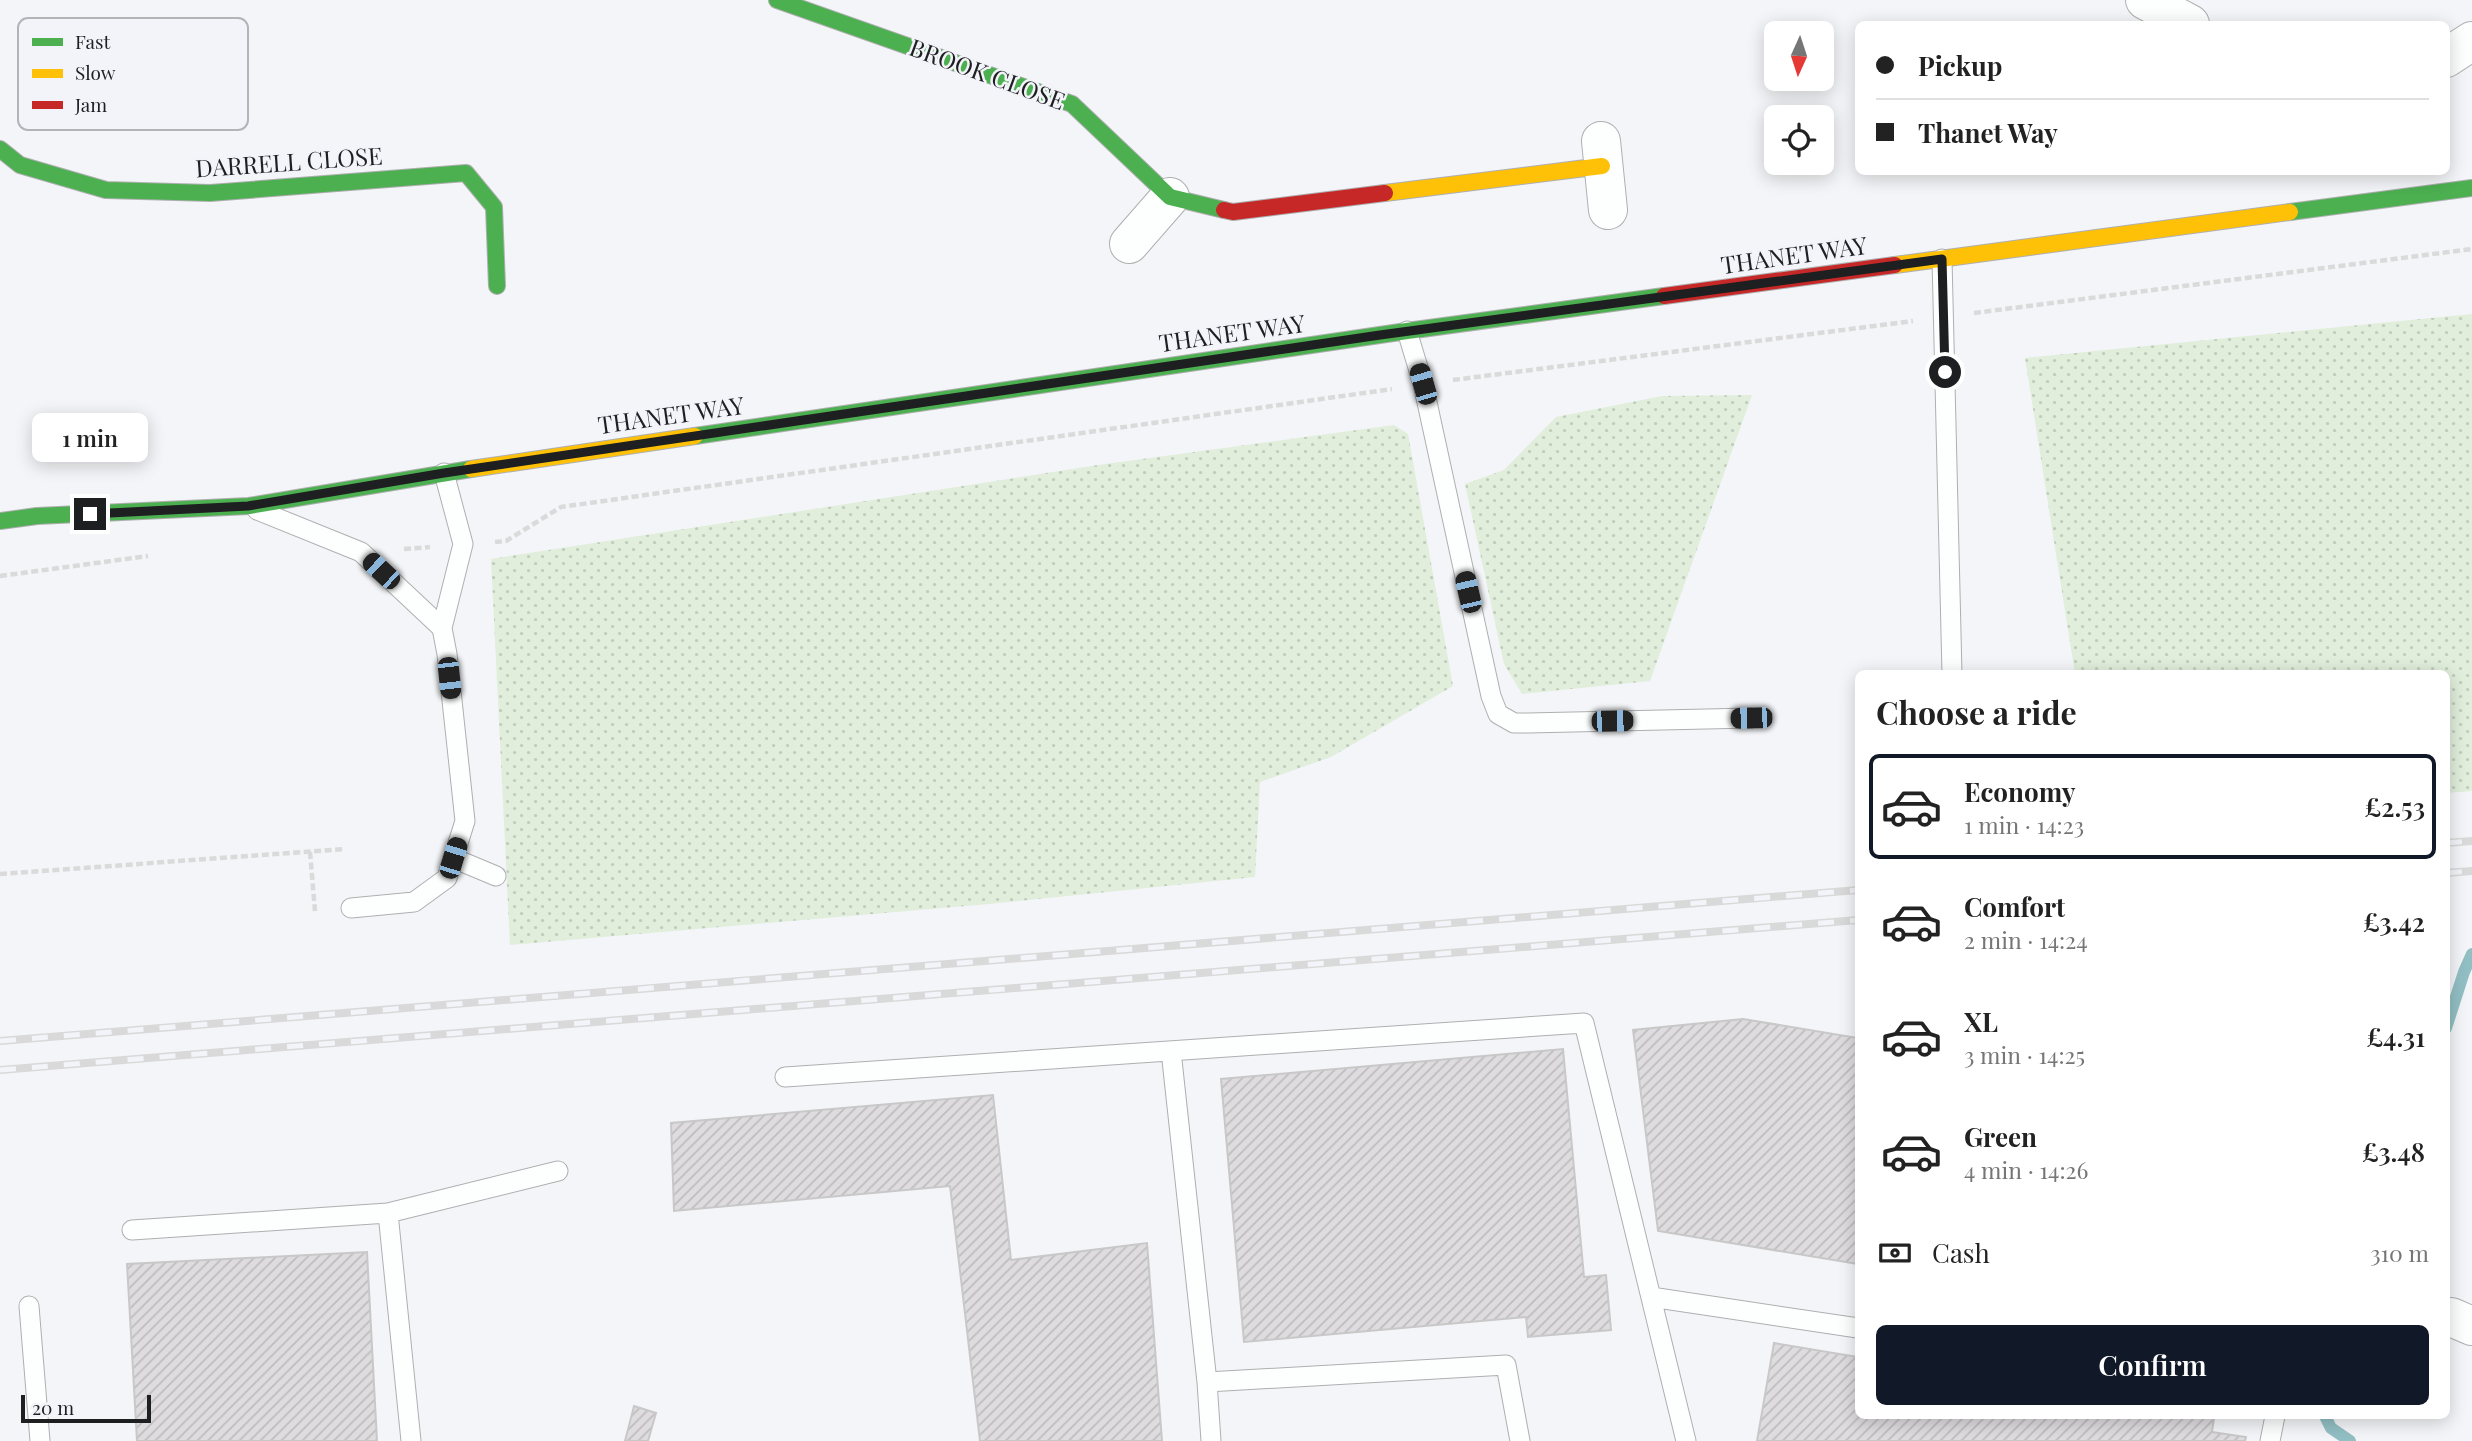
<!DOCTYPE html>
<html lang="en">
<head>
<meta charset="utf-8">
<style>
  :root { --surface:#fff; --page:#f6f6f6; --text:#222; --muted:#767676; --line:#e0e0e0; --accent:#111827 }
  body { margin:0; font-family:"Playfair Display",serif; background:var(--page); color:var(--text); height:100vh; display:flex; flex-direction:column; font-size:26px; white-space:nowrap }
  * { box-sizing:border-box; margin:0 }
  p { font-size:23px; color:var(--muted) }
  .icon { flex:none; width:38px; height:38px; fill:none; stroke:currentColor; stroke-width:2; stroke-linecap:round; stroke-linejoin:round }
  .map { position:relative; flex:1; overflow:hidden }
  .sheet { position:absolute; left:1855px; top:670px; width:595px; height:749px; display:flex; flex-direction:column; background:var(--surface); border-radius:10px; box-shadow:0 4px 18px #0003 }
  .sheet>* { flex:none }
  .guide { position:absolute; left:1855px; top:21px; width:595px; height:154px; border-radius:10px; box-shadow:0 4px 18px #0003; display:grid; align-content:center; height:154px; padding:0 21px; background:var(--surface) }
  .needle { width:46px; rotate:183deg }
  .controls { position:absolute; left:1764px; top:21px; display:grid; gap:14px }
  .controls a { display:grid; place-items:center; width:70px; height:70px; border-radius:10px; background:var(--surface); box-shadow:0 4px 18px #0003; font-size:35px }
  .scale { position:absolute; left:21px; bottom:18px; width:130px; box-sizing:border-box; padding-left:7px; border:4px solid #1e1f20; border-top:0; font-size:19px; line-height:24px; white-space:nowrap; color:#1e1f20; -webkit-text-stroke:5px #f3f4f9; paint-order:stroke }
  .end { position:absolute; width:32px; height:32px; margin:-16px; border:9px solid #1e1f20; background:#fff; box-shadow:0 0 0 4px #fff }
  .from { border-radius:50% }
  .bubble { position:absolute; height:49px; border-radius:10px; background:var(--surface); box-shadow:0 4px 18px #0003; font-size:23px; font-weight:600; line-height:49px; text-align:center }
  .car { position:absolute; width:21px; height:42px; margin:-21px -10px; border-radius:9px; box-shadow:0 0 5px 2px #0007; background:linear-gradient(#222 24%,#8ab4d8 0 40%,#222 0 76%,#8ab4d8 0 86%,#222 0) }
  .guide b { display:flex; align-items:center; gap:24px; height:66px; font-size:26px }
  .guide b+b { border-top:2px solid var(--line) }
  .guide i { width:18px; height:18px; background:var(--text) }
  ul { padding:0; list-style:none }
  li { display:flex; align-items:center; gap:21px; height:105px; margin:0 14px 10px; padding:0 7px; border:4px solid transparent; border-radius:10px }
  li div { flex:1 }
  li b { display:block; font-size:26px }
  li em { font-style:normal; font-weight:600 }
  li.on { border-color:var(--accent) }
  li>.icon { width:63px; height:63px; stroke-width:1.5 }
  h2 { padding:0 21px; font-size:32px; line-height:84px }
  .pay { display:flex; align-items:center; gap:18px; height:77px; padding:0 21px; font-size:26px }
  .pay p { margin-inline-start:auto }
  .primary-button { display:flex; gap:14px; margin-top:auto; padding:14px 21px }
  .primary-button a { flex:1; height:80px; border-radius:10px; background:var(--accent); color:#fff; font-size:28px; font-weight:600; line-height:80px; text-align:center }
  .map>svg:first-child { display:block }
  .grass { fill:url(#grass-dots) }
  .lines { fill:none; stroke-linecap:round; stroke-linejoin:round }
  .stream { stroke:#92bfc4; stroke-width:12 }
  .building { fill:url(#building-hatch); stroke:#c9c8c9; stroke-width:2 }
  .lane-casing { stroke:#afafb1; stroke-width:21 }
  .street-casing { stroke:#afafb1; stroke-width:40 }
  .fast-casing { stroke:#afafb1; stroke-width:18 }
  .slow-casing { stroke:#afafb1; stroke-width:18 }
  .jam-casing { stroke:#afafb1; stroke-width:18 }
  .path { stroke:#dadadb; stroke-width:4.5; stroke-dasharray:7 3.5; stroke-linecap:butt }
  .lane { stroke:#fdfefe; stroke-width:19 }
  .street { stroke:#fdfefe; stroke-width:38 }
  .fast { stroke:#4caf50; stroke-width:16 }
  .slow { stroke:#ffc107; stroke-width:16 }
  .jam { stroke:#c62828; stroke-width:16 }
  .rail-casing { stroke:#d9d9d9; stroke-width:8 }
  .rail { stroke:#f3f4f9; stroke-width:5; stroke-dasharray:16; stroke-linecap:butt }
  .route { stroke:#1e1f20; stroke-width:9 }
  .labels { text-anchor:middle; stroke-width:5; stroke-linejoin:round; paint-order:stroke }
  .street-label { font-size:24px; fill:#1e1f20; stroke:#f3f4f9 }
  .key { fill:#f3f4f9; stroke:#b3b4b8; stroke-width:2 }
  .key-label { font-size:19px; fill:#1e1f20 }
</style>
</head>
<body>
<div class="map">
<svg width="2472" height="1441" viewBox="0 0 2472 1441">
  <defs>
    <pattern id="grass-dots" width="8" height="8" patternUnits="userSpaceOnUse" patternTransform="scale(1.75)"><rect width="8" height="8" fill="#e0eedb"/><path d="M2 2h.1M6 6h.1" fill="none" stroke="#c0ccbc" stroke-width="1.8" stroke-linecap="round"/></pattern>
    <pattern id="building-hatch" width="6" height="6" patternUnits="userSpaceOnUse" patternTransform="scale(1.75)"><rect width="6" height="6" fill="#dedcde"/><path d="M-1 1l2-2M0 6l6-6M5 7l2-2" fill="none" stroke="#bebcbe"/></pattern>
  </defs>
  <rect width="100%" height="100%" fill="#f4f5f8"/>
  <!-- grass -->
  <path class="grass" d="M2472 314V791L2447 793 2446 674H2075L2025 358Z
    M1752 395 1650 681 1522 694 1504 664 1465 484 1504 470 1556 417 1662 396Z
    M1394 425 1408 434 1453 686 1331 757 1260 782 1255 877 989 904 510 945 491 559 1098 465Z"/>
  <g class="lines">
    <!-- stream -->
    <path class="stream" d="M2446 1028 2464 972 2472 954
      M2325 1416 2331 1428 2350 1441"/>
  </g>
  <!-- building -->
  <path class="building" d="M1743 1019 1858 1038V1264L1658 1231 1633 1030Z
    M1563 1049 1584 1277 1606 1275 1611 1330 1528 1337 1526 1317 1244 1342 1221 1079Z
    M993 1095 1011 1260 1147 1243 1162 1441H980L950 1186 674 1211 671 1123Z
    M367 1252 377 1441H137L127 1264Z
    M1774 1343 1858 1357V1416H2204L2214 1418 2212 1432 2246 1437 2245 1441H1757Z
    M634 1406 656 1413 648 1441H625Z"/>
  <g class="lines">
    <defs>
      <path id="lane" d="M1942 259 1952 674
        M1407 331 1423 384 1491 696 1498 714 1514 723H1528L1751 718
        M257 510 361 552 442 628
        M453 858 496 876
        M351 908 414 902 447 878 465 821 447 654 442 628 463 544 444 473
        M1171 1051 1207 1382
        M785 1077 1584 1023 1686 1441
        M388 1213 411 1441
        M132 1230 388 1213 558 1171
        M1651 1297 1858 1328
        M29 1306 40 1441
        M1211 1441 1207 1382 1506 1365 1520 1441
        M2270 1441 2275 1416"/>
      <path id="street" d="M2145 0 2190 24
        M2446 58 2472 41
        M1601 141 1608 210
        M1129 244 1170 197
        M2451 1317 2472 1326"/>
      <path id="fast" d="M777 0 1072 104 1170 197 1224 210
        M0 149 20 165 106 190 210 193 466 173 494 207 497 286
        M2290 212 2472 188
        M695 436 1407 331 1664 296
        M0 521 37 516 249 506 471 469"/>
      <path id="slow" d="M1385 193 1602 166
        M1895 265 2290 212
        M471 469 695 436"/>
      <path id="jam" d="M1224 210 1233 212 1385 193
        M1664 296 1895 265"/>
    </defs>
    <!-- lane casing -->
    <use href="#lane" class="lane-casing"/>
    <!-- street casing -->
    <use href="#street" class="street-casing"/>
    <!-- fast casing -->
    <use href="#fast" class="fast-casing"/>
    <!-- slow casing -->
    <use href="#slow" class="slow-casing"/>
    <!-- jam casing -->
    <use href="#jam" class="jam-casing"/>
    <!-- path -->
    <path class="path" d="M1974 313 2472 249
      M1453 380 1913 321
      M495 542 506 541 561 507 1392 389
      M404 549 430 547
      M0 576 148 556
      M310 852 315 911
      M0 874 345 849"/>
    <!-- lane -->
    <use href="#lane" class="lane"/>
    <!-- street -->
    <use href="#street" class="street"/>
    <!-- fast -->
    <use href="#fast" class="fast"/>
    <!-- slow -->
    <use href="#slow" class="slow"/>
    <!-- jam -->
    <use href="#jam" class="jam"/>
    <defs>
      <path id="rail" d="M2446 843 2472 841
        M2446 873 2472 871
        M0 1041 1858 890
        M0 1070 1858 920"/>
    </defs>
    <!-- rail casing -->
    <use href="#rail" class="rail-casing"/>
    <!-- rail -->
    <use href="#rail" class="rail"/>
  </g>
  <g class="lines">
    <!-- route -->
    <path class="route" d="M90 514 248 506 444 473 1380 335 1942 259 1945 372"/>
  </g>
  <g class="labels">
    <!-- street labels -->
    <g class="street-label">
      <text transform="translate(987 75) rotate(20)" y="8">BROOK CLOSE</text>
      <text transform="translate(289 163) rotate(-4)" y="8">DARRELL CLOSE</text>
      <text transform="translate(1794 256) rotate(-8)" y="8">THANET WAY</text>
      <text transform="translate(1232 334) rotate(-8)" y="8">THANET WAY</text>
      <text transform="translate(671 416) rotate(-8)" y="8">THANET WAY</text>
    </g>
  </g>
  <!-- legend -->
  <rect x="18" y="18" width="230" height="112" rx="10" class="key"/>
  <rect x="32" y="38" width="31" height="8" fill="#4caf50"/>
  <rect x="32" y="69" width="31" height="9" fill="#ffc107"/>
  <rect x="32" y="101" width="31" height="8" fill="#c62828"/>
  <g class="key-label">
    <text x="75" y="49">Fast</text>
    <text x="75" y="80">Slow</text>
    <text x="75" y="112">Jam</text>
  </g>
</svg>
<div class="controls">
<a><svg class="needle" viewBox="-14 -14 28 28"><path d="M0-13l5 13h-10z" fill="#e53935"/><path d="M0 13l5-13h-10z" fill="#767676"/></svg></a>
<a><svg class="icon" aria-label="locate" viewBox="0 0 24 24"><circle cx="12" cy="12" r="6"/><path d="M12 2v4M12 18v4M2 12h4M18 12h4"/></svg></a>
</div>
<div class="scale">20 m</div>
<i class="end from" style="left:1945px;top:372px"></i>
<i class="end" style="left:90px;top:514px"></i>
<div class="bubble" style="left:32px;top:413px;width:116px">1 min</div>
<i class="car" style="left:1423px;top:384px;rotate:344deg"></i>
<i class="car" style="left:381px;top:571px;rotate:313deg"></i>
<i class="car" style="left:1468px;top:592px;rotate:347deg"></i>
<i class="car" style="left:449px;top:678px;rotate:174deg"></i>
<i class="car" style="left:1751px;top:718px;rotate:269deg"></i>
<i class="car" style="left:1612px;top:721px;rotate:89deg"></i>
<i class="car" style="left:453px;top:858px;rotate:17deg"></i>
<div class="guide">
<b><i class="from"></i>Pickup</b>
<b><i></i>Thanet Way</b>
</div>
<section class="sheet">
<h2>Choose a ride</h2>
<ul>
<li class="on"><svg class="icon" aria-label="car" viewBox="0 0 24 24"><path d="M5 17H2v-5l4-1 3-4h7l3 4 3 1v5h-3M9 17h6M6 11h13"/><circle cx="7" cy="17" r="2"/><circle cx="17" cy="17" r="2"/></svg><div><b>Economy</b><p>1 min · 14:23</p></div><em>£2.53</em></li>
<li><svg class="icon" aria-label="car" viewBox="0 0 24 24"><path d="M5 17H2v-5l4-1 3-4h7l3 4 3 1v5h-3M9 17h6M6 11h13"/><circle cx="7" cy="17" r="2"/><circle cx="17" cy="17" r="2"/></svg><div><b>Comfort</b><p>2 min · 14:24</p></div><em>£3.42</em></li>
<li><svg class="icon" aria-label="car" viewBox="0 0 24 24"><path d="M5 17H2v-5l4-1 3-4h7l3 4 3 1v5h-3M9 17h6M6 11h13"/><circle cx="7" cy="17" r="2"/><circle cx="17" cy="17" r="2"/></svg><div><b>XL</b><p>3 min · 14:25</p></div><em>£4.31</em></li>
<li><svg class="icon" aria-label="car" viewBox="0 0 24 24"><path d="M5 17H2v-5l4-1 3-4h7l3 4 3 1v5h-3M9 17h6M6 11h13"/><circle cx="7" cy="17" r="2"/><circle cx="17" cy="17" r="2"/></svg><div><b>Green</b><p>4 min · 14:26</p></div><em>£3.48</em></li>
</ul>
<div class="pay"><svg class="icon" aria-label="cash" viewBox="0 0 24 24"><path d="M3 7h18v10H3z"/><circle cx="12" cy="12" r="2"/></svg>Cash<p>310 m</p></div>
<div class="primary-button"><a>Confirm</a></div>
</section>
</div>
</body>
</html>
